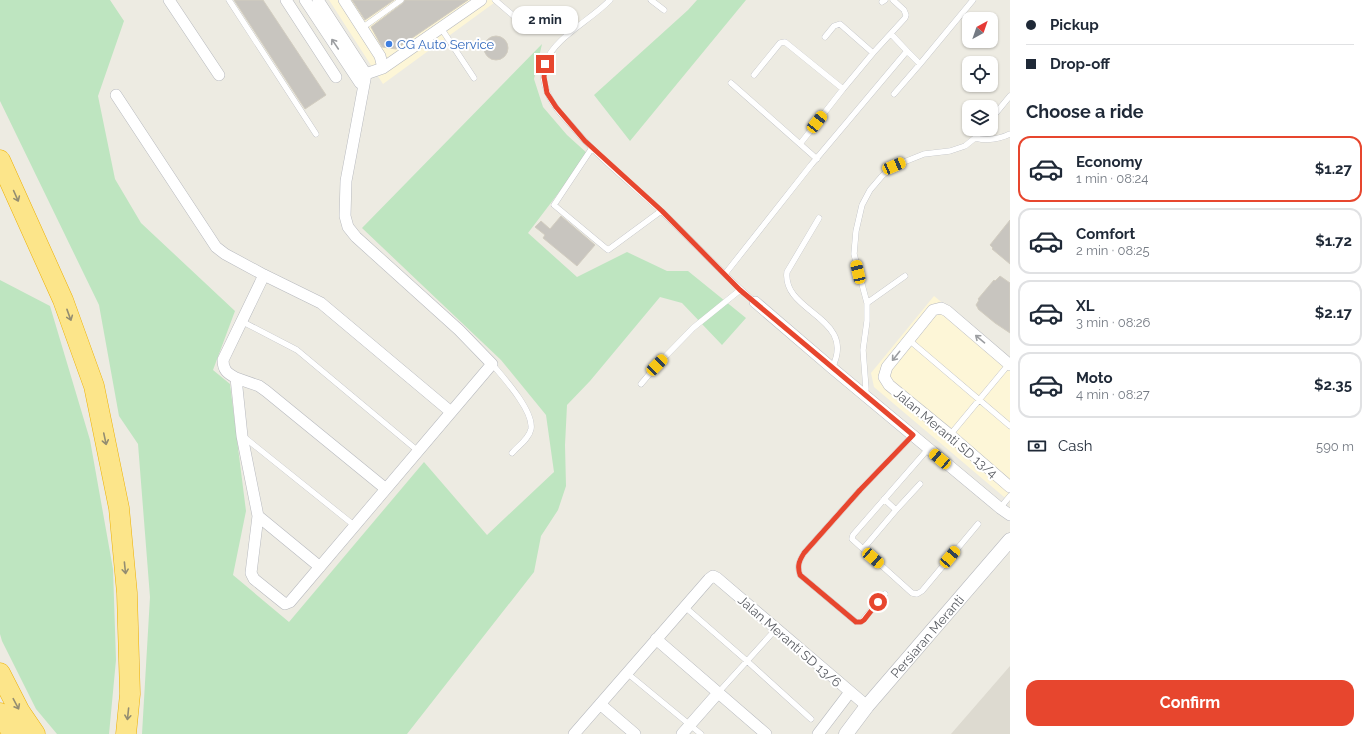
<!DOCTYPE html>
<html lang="en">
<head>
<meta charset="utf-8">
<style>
  :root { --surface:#fff; --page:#f2f2f3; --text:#1f2937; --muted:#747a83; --line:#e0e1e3; --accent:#e7462e }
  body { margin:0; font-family:Raleway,sans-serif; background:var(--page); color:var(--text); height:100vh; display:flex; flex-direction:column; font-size:15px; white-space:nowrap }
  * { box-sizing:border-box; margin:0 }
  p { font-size:13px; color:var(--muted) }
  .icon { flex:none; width:22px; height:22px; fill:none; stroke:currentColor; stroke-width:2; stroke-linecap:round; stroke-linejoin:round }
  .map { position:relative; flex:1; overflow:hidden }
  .details { display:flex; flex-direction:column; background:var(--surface); width:360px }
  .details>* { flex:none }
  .guide { display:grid; align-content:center; height:88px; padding:0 16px; background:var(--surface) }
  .needle { width:26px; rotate:40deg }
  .fabs { position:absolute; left:962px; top:12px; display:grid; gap:8px }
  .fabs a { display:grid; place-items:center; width:36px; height:36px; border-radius:8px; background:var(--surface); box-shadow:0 1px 3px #0004; font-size:20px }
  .end { position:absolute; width:18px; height:18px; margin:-9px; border:5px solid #e7462e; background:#fff; box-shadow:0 0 0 2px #fff }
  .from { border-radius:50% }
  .bubble { position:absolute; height:28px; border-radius:12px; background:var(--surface); box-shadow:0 1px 3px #0004; font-size:13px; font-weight:700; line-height:28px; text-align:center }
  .car { position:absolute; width:12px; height:24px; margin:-12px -6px; border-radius:5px; box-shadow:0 0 3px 1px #0007; background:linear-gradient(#f5c518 24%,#345 0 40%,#f5c518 0 76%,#345 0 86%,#f5c518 0) }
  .guide b { display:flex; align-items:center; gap:14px; height:38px; font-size:15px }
  .guide b+b { border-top:1px solid var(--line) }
  .guide i { width:10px; height:10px; background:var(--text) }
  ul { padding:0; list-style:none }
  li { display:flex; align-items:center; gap:12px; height:66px; margin:0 8px 6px; padding:0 8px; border:2px solid var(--line); border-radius:12px }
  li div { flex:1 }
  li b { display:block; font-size:15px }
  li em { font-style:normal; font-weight:700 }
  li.on { border-color:var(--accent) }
  li>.icon { width:36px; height:36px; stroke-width:1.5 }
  h2 { padding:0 16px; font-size:18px; line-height:48px }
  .pay { display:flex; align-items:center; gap:10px; height:44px; padding:0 16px; font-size:15px }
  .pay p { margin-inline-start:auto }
  .action { display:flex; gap:8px; margin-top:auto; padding:8px 16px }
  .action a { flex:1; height:46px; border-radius:12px; background:var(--accent); color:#fff; font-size:16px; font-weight:700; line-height:46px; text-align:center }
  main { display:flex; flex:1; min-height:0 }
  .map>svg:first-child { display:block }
  .commercial { fill:#fdf6d7 }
  .education { fill:#dddad0 }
  .green { fill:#bee5c0 }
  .building { fill:#c8c5bf; stroke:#d2cdc0 }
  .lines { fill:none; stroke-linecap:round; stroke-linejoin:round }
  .service-casing { stroke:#b7b9be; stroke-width:6 }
  .minor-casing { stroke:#b7b9be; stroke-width:12 }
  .tertiary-casing { stroke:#b7b9be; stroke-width:15 }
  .motorway-casing { stroke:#edb002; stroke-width:21 }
  .service { stroke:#fff; stroke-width:5.5 }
  .minor { stroke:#fff; stroke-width:11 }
  .tertiary { stroke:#fff; stroke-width:14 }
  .motorway { stroke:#fce58a; stroke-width:20 }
  .oneway { stroke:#9c9ea1 }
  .oneway2 { stroke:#938d71 }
  .route { stroke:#e7462e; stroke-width:5 }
  .shop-dot { fill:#3f7fe0; stroke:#fff; stroke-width:1.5 }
  .labels { text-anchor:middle; stroke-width:4; stroke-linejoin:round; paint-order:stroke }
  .shop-label { font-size:13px; fill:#366cbe; stroke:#fff; text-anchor:start }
  .street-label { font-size:13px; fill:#5a5d63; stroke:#fff }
</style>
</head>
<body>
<main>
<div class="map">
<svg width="1010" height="734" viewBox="0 0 1010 734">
  <rect width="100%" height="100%" fill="#edebe2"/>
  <!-- commercial -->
  <path class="commercial" d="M329 0H498L383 84Z
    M934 296 1010 358V502L874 387 871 373Z"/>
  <!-- education -->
  <path class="education" d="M1010 666V734H951Z"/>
  <!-- green -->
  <path class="green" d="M0 0H110L124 21 98 96 115 179 141 223 235 311 213 370 230 384 246 511 233 575 289 622 424 462 487 535 554 472 546 415 501 360 362 228 542 44 534 79 543 107 567 135 588 154 528 233 577 277 627 252 667 271H688L746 318 722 345 682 303 660 297 590 381 567 405 565 445 566 486 558 510 541 536 534 572 407 734H142L150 597 138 444 119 416 99 305 0 101Z
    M697 0H746L630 141 594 95 688 10Z
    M0 280 50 306 90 440 113 569 116 660 109 734H57L36 709 2 641 0 634Z"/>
  <!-- building -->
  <path class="building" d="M234 0H263L326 95 305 109Z
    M352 0H394L365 20Z
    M405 0H468L396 49 382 47 371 27 403 3Z
    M484 48a12 12 0 1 1 24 0a12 12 0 1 1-24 0Z
    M561 216 595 245 577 266 543 238 545 235 535 227 541 221 550 229Z
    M1010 220V264L992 249 993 248 990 245Z
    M1000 276 1010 283V333L995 323 978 309V308L976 305 979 300 978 299 994 280 995 281Z"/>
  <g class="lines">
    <defs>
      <path id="service" d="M229 0 316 134
        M495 0 530 30
        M610 0C591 20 555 37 545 63 540 78 547 95 555 106 559 113 566 119 571 125 597 157 631 183 661 211 693 241 722 274 755 302
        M651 0 664 10
        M882 2 885 0
        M362 28 401 0
        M441 28 474 78
        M891 34 907 51
        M825 37 834 26 840 24 873 53 843 89
        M873 53 905 18 906 15 904 10 893 0
        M754 75 780 43 785 42 843 89 800 144
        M731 83 817 159
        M894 94 920 64
        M991 119 1010 96
        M975 138C988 141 998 140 1010 134
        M592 148 554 205 608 250 661 211
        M819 218 787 272C782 313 858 317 832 368
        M725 274 811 165 907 51 920 64 973 0
        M867 303 905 276
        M243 322 297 350 418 451
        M909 340 1010 426
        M492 364C503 377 534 411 531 429 529 439 518 446 512 453
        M641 384 657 365 693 328 740 290
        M865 396 866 389 863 350 867 321V303L854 254 856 231 862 205 870 190 882 176 894 166 924 154 950 151 965 146 975 138 983 129
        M950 435 1009 364
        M244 437 355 526
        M928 449 853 535 852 539 912 593 917 594 922 591 978 524
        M884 499 896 510 920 484
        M1000 508 1010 496
        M863 549 896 510
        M885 594 863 620 861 622H856L800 575C797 566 799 561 804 553L860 490 913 435
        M685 607 747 661 811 719
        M627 673 701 734
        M718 693 776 629"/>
      <path id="minor" d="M169 0 219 75
        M286 0 336 77
        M305 0 360 83
        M344 0 380 56 383 68
        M357 77 383 68 481 0
        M116 95 216 247 225 254 264 275 321 303 451 412
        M264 275 223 360C223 370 227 373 236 378L242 436 258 516 251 573 254 579 285 604 290 602 492 364 459 330 356 237 348 227 345 216 346 181 366 74 318 0
        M755 302 832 368 1000 508 1010 515
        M1010 365 947 311 941 308 933 310 887 367 884 377 889 385 950 435 1010 487
        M236 378 259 386 266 391 386 489
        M258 516 320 567
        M656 639 766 734
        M600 704 635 734
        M574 734 709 579 713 576 717 578 867 706
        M682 734 718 693
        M818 734 850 692"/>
      <g id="tertiary">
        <path id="s1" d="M846 734 867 706 1010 540"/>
      </g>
      <path id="motorway" d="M0 160 63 300 94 386 119 508 127 593 130 694 126 734
        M0 673 20 712 35 734
        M0 713 13 734"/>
    </defs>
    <!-- service casing -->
    <use href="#service" class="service-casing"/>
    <!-- minor casing -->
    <use href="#minor" class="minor-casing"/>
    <!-- tertiary casing -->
    <use href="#tertiary" class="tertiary-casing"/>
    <!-- motorway casing -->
    <use href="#motorway" class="motorway-casing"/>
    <!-- service -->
    <use href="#service" class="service"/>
    <!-- minor -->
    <use href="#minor" class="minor"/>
    <!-- tertiary -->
    <use href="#tertiary" class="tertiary"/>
    <!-- motorway -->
    <use href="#motorway" class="motorway"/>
  </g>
  <!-- one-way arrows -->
  <defs><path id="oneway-shaft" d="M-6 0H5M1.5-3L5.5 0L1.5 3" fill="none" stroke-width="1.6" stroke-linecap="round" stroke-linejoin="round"/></defs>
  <g class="oneway">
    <use href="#oneway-shaft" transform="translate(335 44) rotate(-124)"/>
    <use href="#oneway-shaft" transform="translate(980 339) rotate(-140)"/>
    <use href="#oneway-shaft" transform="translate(896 356) rotate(129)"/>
  </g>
  <g class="oneway2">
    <use href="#oneway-shaft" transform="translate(16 196) rotate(66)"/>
    <use href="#oneway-shaft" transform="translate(69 315) rotate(70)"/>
    <use href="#oneway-shaft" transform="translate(105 439) rotate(78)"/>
    <use href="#oneway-shaft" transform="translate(125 568) rotate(84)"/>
    <use href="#oneway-shaft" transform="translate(16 704) rotate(62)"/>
    <use href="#oneway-shaft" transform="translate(128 714) rotate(96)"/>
  </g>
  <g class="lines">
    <!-- route -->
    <path class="route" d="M545 64 544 77 547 93 556 107 585 141 662 211 740 290 913 435 860 490 804 553C799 561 797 566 800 575L856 622H861L864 620 878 602"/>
  </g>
  <!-- markers -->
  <circle class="shop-dot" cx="389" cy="44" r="4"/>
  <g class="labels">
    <!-- shop labels -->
    <g class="shop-label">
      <text x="397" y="49">CG Auto Service</text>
    </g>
    <!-- street labels -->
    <g class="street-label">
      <text transform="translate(946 433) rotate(40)" y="5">Jalan Meranti SD 13/4</text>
      <text dy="5" stroke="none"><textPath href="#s1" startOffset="127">Persiaran Meranti</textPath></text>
      <text transform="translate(790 641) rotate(41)" y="5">Jalan Meranti SD 13/6</text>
    </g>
  </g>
</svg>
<div class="fabs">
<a><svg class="needle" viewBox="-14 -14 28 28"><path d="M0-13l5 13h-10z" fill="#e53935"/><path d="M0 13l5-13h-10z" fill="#747a83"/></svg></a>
<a><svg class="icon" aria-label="locate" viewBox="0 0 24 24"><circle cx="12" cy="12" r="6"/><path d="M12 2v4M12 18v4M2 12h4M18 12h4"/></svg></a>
<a><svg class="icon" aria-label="layers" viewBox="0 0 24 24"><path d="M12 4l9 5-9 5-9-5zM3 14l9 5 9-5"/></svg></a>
</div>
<i class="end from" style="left:878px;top:602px"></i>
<i class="end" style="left:545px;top:64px"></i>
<div class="bubble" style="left:512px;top:6px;width:66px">2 min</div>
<i class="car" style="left:817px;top:122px;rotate:38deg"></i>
<i class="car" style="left:894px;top:166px;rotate:67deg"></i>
<i class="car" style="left:858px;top:272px;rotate:347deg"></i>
<i class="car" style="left:657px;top:365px;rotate:44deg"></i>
<i class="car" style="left:940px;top:459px;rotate:310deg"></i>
<i class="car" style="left:950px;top:557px;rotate:40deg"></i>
<i class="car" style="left:873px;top:558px;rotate:131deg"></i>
</div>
<section class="details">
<div class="guide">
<b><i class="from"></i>Pickup</b>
<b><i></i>Drop-off</b>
</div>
<h2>Choose a ride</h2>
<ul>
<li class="on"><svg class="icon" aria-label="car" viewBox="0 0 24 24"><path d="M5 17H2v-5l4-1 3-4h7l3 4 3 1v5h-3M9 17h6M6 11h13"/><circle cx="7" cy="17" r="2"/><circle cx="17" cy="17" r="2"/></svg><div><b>Economy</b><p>1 min · 08:24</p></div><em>$1.27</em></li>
<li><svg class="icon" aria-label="car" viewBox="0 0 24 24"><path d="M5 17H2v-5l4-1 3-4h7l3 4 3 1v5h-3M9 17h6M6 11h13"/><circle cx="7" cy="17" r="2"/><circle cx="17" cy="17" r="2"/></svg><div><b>Comfort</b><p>2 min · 08:25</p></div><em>$1.72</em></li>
<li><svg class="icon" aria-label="car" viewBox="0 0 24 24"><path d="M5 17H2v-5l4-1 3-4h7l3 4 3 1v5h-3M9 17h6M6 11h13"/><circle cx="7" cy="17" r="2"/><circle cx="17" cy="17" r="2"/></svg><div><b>XL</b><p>3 min · 08:26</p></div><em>$2.17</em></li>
<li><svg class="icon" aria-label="car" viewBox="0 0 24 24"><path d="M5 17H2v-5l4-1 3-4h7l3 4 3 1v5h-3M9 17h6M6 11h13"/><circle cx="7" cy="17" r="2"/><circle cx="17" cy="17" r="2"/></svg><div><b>Moto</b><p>4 min · 08:27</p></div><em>$2.35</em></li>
</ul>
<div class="pay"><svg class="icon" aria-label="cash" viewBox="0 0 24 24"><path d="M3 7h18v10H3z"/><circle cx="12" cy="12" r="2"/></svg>Cash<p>590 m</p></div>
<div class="action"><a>Confirm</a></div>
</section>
</main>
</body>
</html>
